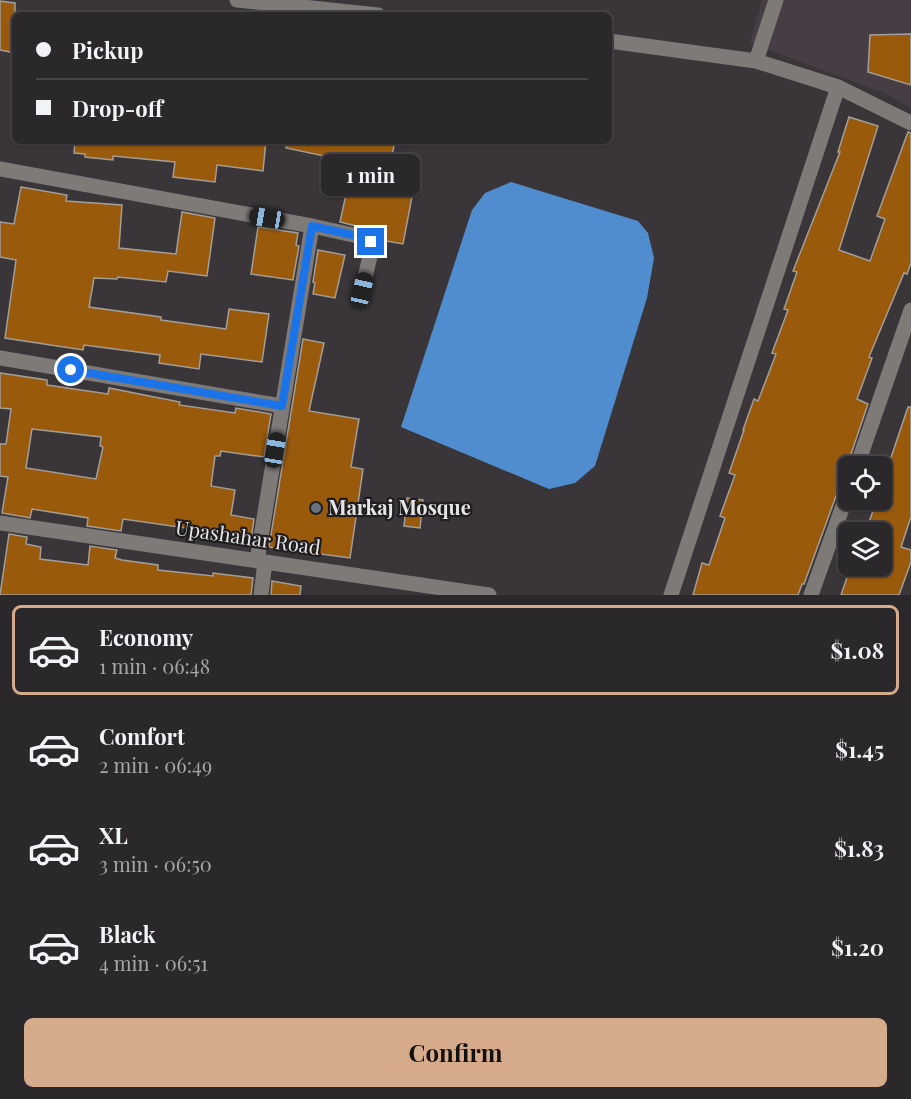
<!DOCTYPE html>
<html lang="en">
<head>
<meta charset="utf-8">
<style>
  :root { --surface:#2b282b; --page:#373437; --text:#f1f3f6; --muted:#a6a6a9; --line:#474447; --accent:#d6ab8b }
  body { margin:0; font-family:"Playfair Display",serif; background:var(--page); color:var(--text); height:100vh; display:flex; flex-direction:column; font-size:22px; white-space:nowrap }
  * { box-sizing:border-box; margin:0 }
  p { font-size:20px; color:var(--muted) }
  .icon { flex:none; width:33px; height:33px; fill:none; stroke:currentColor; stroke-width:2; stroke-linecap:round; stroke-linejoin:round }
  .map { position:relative; height:595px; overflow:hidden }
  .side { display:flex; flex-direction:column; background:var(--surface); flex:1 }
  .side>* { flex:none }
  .banner { position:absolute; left:12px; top:12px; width:600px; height:132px; border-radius:9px; box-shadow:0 2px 4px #0004,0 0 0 2px var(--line); display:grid; align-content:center; height:132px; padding:0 24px; background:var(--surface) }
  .fabs { position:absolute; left:838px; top:456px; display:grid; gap:12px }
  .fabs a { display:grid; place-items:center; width:54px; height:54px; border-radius:9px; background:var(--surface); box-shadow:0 2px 4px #0004,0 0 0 2px var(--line); font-size:30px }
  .end { position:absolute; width:27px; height:27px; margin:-14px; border:8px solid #1a73e8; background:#fff; box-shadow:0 0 0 3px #fff }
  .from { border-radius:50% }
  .bubble { position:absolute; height:42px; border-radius:9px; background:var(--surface); box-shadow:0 2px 4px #0004,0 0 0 2px var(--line); font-size:20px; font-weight:700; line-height:42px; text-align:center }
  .car { position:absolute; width:18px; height:36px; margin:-18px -9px; border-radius:8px; box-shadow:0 0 4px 2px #0007; background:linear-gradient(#222 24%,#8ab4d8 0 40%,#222 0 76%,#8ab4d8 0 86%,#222 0) }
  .banner b { display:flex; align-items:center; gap:21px; height:57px; font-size:22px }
  .banner b+b { border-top:2px solid var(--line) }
  .banner i { width:15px; height:15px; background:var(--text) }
  ul { padding:10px 0 0; list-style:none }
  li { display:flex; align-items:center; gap:18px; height:90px; margin:0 12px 9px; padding:0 12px; border:3px solid transparent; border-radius:9px }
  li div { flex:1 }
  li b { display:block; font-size:22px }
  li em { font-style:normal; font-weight:700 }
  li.selected { border-color:var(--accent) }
  li>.icon { width:54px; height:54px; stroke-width:1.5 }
  .action { display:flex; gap:12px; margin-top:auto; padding:12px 24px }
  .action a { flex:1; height:69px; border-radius:9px; background:var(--accent); color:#111; font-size:24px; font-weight:700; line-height:69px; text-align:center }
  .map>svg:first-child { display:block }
  .built { fill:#463d45 }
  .water { fill:#508dce }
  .building { fill:#9a5a0c; stroke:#a39e99; stroke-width:1.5; fill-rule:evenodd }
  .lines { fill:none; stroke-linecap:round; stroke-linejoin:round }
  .minor { stroke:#7d7a78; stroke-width:15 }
  .route { stroke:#1a73e8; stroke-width:8 }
  .worship-dot { fill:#6b7280; stroke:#1f1d1f; stroke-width:2 }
  .labels { text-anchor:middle; stroke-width:4.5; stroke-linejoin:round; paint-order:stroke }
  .poi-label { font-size:20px; font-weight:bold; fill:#e6e4e6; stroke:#1f1d1f; text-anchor:start }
  .street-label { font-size:20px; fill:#e6e4e6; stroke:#1f1d1f }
</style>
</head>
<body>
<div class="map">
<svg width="911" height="595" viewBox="0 0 911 595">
  <rect width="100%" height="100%" fill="#393539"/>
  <path class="built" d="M762,0H911V108L884,93L750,43Z"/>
  <path class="water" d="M511,182L638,221L648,233L654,258L647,298L595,466L575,483L549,489L401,427L472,210L485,193Z"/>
  <path class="building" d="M0,1L15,3V53L0,50Z
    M911,34V85L868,72L870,35Z
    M849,117L878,126L839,250L870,261L885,219L877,216L908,132L911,133V263L907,274L904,273L869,357L872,358L857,399L868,404L847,466L804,584H802L798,595H693L702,563L709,565L725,518L720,516L735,475L729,473L744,430H743L754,399L758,401L776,354L772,353L788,310L784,309L797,272L793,271L840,152H838Z
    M75,141H266L263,171L217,165L215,182L173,177L175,162L113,156V160L85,157V154L74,153Z
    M287,141H395L387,180L414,186L403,244L380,240L382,234L364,228L340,222L353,162L286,148Z
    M21,187L67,195L66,201L122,205L119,248L176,254L182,212L215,218L207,276L168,271L166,282L118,277L117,279L94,278L89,307L161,317V320L226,329L229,309L269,314L262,362L201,354L199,369L159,363L160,355L84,345L83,350L5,338L16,260L0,257V222L14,224Z
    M258,227L298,233L296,245L299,246L293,280L251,274Z
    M318,250L345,255L335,298L313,294L315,283L313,282Z
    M303,339L324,343L309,411L359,419L351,467L363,469L350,558L269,547Z
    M0,373L47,380V385L108,394L109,388L180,402L179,405L235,413L236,408L271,414L264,457L221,451L220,456H215L211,486L235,490L231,515L254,519L251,540L207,531L123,519L121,531L87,526L88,518L32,509L30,518L2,513L8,477L0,476V444H6L11,409L0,408ZM32,429L101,437L100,446L103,447L96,479L26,468Z
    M908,407H911V517L901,547L911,550V562L899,595H841L851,566H882V526L869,522L877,500H882V484Z
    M407,498L423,500L420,528L404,526Z
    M9,534L27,537L26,544L41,547L40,559L88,565L90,546L117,550L115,558L122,560L158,565V570L213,576V573L253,578L251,595H0Z
    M272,581L301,586L300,595H271Z"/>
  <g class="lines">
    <path class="minor" d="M237,0L378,15
      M609,41L756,61L838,87L911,123
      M756,61L776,0
      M0,169L312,226L257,561
      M312,226L362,237L371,242V252L362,290
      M0,358L282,406
      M857,466L911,310
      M0,523L489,595
      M261,595L265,562
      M671,595L838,87
      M811,595L849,489"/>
  </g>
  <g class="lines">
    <path class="route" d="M71,370L282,406L312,226L362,237L371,242"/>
  </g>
  <circle class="worship-dot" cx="316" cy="508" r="6"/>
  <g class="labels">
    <g class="poi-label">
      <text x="328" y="515">Markaj Mosque</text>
    </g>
    <g class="street-label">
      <text transform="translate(248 538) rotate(8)" y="7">Upashahar Road</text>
    </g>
  </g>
</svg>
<div class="fabs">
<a><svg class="icon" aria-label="locate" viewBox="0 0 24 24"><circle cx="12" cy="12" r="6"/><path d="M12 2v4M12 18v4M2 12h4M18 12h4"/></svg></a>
<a><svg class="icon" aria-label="layers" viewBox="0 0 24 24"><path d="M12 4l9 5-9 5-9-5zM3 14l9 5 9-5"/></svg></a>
</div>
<i class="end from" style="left:71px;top:370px"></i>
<i class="end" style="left:371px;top:242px"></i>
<div class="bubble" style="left:321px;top:154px;width:99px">1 min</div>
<i class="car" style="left:267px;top:218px;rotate:280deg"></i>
<i class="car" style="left:362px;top:290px;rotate:13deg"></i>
<i class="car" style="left:275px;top:450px;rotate:9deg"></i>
<div class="banner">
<b><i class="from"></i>Pickup</b>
<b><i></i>Drop-off</b>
</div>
</div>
<section class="side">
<ul>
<li class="selected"><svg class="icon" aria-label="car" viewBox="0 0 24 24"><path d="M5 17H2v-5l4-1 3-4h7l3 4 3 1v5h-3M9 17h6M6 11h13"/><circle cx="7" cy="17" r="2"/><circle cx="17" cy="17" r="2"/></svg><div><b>Economy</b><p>1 min · 06:48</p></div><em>$1.08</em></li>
<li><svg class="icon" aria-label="car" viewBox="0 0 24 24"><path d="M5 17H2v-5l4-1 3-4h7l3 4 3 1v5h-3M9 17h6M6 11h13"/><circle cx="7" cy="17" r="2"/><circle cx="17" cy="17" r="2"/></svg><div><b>Comfort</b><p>2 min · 06:49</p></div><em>$1.45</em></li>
<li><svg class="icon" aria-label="car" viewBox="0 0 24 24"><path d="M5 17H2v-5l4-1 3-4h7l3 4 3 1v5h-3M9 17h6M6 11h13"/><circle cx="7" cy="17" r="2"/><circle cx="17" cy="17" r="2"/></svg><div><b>XL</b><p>3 min · 06:50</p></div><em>$1.83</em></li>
<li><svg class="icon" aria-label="car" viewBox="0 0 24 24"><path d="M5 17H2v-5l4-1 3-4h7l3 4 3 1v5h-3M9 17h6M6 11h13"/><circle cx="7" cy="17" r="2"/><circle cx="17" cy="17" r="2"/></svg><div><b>Black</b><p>4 min · 06:51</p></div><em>$1.20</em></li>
</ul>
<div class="action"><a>Confirm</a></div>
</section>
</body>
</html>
